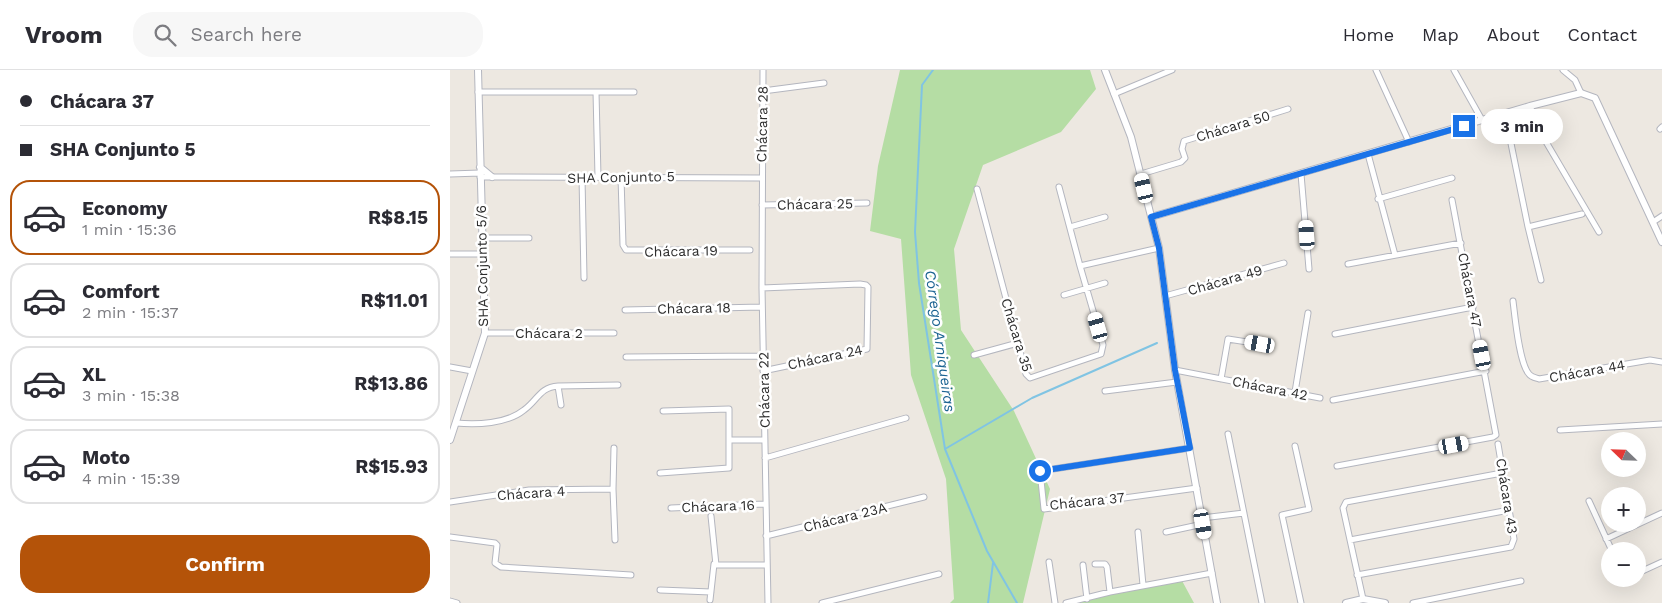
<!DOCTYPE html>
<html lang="en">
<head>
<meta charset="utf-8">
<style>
  :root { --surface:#fff; --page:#f7f7f7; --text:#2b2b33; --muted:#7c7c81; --line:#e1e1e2; --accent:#b45309 }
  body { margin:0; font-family:"Work Sans",sans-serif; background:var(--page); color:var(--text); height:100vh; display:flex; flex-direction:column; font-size:19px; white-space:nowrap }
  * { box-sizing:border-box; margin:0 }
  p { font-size:16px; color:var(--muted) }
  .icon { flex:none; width:28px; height:28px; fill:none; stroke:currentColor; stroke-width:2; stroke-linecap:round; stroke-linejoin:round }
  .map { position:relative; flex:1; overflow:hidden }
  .side { display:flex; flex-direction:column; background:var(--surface); width:450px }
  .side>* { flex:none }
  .top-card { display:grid; align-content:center; height:110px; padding:0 20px; background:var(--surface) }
  .needle { width:32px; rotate:293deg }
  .tools { position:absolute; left:1151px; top:362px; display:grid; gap:10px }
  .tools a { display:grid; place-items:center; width:45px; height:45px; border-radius:50%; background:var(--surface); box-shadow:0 5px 20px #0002; font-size:25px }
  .end { position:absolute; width:22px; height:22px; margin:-11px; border:6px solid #1a73e8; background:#fff; box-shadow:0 0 0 2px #fff }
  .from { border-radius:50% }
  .bubble { position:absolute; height:35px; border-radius:18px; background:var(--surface); box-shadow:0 5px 20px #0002; font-size:16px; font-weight:700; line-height:35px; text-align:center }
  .car { position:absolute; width:15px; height:30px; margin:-15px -8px; border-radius:6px; box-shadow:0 0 4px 1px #0007; background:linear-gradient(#fff 24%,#345 0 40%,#fff 0 76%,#345 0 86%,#fff 0) }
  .top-card b { display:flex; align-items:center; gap:18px; height:48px; font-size:19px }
  .top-card b+b { border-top:1px solid var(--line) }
  .top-card i { width:12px; height:12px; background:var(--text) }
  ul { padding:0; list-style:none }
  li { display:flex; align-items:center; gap:15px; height:75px; margin:0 10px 8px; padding:0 10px; border:2px solid var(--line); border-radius:20px }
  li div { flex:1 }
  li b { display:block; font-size:19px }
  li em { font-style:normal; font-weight:700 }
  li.active { border-color:var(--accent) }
  li>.icon { width:45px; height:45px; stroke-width:1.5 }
  .cta { display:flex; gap:10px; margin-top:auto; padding:10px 20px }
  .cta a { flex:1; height:58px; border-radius:20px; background:var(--accent); color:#fff; font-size:20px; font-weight:700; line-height:58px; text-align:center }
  header { display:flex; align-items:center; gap:30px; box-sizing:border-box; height:70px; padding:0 25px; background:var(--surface); border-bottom:1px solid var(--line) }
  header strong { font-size:24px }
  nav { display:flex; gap:28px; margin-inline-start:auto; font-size:18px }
  .search { width:350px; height:45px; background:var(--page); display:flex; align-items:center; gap:12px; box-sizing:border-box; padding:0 18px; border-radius:20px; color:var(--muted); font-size:19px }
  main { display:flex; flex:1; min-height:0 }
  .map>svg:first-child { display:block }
  .green { fill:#b5dda4 }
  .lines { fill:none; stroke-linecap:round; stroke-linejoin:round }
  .stream { stroke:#80c4e3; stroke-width:2 }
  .minor-casing { stroke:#b4b6bf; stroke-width:7 }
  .tertiary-casing { stroke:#b4b6bf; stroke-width:8 }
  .minor { stroke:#fff; stroke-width:5 }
  .tertiary { stroke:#fff; stroke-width:6 }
  .route { stroke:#1a73e8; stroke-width:6 }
  .labels { text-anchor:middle; stroke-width:5; stroke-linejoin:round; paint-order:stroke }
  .street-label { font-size:14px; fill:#2d2d2d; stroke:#fff }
  .water-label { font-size:15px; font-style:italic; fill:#1c6492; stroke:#fff }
</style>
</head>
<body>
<header>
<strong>Vroom</strong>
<div class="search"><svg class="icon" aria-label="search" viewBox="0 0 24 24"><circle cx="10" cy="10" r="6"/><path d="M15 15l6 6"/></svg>Search here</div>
<nav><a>Home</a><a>Map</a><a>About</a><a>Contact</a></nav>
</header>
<main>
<section class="side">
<div class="top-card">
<b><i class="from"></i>Chácara 37</b>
<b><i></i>SHA Conjunto 5</b>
</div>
<ul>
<li class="active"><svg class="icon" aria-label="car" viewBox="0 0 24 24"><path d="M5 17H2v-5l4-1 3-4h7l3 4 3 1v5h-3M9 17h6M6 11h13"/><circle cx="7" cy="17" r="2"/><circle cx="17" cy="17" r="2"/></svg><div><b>Economy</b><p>1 min · 15:36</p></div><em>R$8.15</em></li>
<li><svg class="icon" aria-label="car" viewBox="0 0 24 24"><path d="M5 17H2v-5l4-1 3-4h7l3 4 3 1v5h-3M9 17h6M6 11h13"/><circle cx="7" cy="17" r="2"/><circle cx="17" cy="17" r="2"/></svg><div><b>Comfort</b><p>2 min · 15:37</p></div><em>R$11.01</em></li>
<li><svg class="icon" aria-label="car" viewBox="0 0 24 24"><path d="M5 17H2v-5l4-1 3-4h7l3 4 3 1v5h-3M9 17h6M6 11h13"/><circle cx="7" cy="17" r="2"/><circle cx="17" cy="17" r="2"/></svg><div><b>XL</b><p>3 min · 15:38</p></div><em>R$13.86</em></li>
<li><svg class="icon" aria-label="car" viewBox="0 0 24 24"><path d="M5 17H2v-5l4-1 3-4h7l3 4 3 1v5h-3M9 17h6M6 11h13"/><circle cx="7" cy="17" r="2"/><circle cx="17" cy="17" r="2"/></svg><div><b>Moto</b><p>4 min · 15:39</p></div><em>R$15.93</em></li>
</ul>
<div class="cta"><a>Confirm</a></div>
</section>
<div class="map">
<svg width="1212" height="533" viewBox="0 0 1212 533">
  <rect width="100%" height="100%" fill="#ede8e1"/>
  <path class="green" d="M450,0H640L646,19L611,62L533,95L504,179L511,260L564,341L600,419L573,533H500L504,529L496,409L461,305L451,169L420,161L428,96Z
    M730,507L744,533H619Z"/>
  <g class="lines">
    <path class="stream" d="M483,0L472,15L465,162L469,213L495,379L537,481L567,533
      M495,379L582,328L707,273
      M538,533L543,493"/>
    <g class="minor-casing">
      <path id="minor" d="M313,0L312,218L318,533
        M926,0L959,72
        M1004,0L1032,50
        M1113,0L1125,10L1131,23
        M313,21L374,13
        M28,22H184
        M146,22L148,107
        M664,24L722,0
        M1080,36L1092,65L1149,162
        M1055,44L1078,157L1091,210
        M1210,59L1212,57
        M918,84L945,185
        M0,104L30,103
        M691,104L731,92L735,88L732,79L734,71L838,39
        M851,104L859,199
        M30,107L311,108
        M132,107L134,208
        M171,107L173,175L176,180H300
        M609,117L630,196
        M527,119L576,304L580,308L651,284L653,275L630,196L709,178
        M928,129L1002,108
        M312,135L417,133
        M1203,152L1212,146
        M620,157L655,147
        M1078,157L1132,144
        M32,168H79
        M0,184H32
        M898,194L1011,173
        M312,218L410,214L416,215L418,217L417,279L313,301
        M614,225L655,213
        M715,226L834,193
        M1063,231C1065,246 1069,293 1079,304C1081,307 1086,308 1089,309L1200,290L1212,292
        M175,240L312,237
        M35,263H164
        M885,264L1023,237
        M524,285L568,273
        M176,287L313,286
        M0,297L22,301
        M725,300L870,328
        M771,309L778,269L810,274
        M108,316L168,315
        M655,321L727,312
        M845,322L858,243
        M883,330L1036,301
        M6,353C26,355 57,354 74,340C87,331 90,317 108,316L111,335
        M1110,360L1212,354
        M778,364L812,533
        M279,370H315
        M845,376L859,439L832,445L851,533
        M740,378L590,401L594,439L747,418
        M315,388L456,348
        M887,396L1043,367L1046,365L1002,130
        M210,403L279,398V339L213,341
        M163,419L165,470
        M1139,431L1162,481
        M0,432L79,420L163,419L164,378
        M221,438L316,434
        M261,446L266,495H317
        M752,448L794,443
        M688,462L693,515
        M716,462L753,454
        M316,466L474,427
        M0,467L45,473L47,475L45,493L51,497L181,505
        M1156,469L1212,443
        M900,470L1059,440
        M599,492L605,533
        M645,494H655L657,497L660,522
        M633,495L637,529
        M1188,503L1212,492
        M907,505L1061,477L1064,469L1048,374
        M210,520L261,522
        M913,529L893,438L896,432L1052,403
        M260,530L264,494
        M0,531L7,533
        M372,533L489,504
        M616,533L660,522L762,503
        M963,533L1071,511"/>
    </g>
    <g class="tertiary-casing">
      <path id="tertiary" d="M655,0L681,67L709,178L725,300L767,533
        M30,97L42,107
        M701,147L1080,36L1131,23L1145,28L1212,172
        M0,370L35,263L28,0
        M896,533L913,529L935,533"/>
    </g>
    <use href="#minor" class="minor"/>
    <use href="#tertiary" class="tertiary"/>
  </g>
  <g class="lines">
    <path class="route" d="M590,401L740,378L725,300L709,178L701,147L1014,56"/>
  </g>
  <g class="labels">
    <g class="street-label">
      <text transform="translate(312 54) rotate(-89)" y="5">Chácara 28</text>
      <text transform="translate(783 56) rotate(-17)" y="5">Chácara 50</text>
      <text transform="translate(171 107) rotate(-1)" y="5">SHA Conjunto 5</text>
      <text transform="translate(365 134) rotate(-1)" y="5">Chácara 25</text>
      <text transform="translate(231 181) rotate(-1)" y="5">Chácara 19</text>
      <text transform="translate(32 196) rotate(-91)" y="5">SHA Conjunto 5/6</text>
      <text transform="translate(775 210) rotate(-16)" y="5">Chácara 49</text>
      <text transform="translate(1020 220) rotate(79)" y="5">Chácara 47</text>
      <text transform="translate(244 238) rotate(-1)" y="5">Chácara 18</text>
      <text x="99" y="268">Chácara 2</text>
      <text transform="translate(567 265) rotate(73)" y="5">Chácara 35</text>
      <text transform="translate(375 287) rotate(-12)" y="5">Chácara 24</text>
      <text transform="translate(1137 301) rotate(-10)" y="5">Chácara 44</text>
      <text transform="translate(820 318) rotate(11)" y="5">Chácara 42</text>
      <text transform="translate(314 320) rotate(-91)" y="5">Chácara 22</text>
      <text transform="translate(81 423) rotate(-4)" y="5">Chácara 4</text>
      <text transform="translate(1057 426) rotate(81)" y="5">Chácara 43</text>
      <text transform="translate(637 431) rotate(-6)" y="5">Chácara 37</text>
      <text transform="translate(268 436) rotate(-2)" y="5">Chácara 16</text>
      <text transform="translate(395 447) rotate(-14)" y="5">Chácara 23A</text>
    </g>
    <g class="water-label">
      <text transform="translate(490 271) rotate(82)" y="5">Córrego Arniqueiras</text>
    </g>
  </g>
</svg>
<div class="tools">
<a><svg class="needle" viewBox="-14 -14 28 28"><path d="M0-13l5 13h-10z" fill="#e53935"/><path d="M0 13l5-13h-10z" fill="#7c7c81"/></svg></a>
<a>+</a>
<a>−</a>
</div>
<i class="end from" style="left:590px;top:401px"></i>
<i class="end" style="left:1014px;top:56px"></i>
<div class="bubble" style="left:1031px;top:39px;width:82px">3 min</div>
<i class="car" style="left:694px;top:118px;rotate:347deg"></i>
<i class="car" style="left:857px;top:165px;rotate:356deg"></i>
<i class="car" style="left:648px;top:257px;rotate:344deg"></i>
<i class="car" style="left:810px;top:274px;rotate:280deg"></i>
<i class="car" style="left:1032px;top:285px;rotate:349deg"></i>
<i class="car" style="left:1004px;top:375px;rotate:80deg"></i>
<i class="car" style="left:753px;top:454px;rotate:170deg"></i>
</div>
</main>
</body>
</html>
